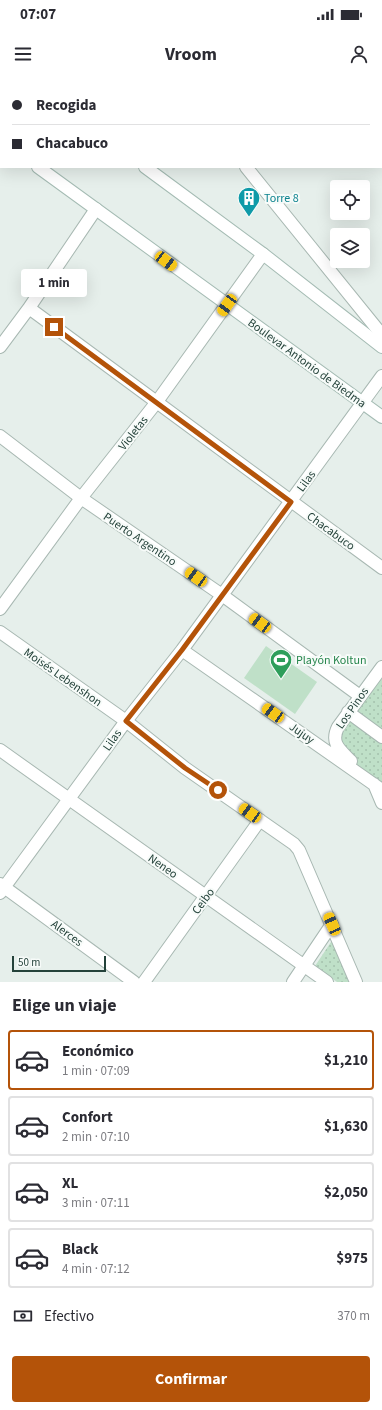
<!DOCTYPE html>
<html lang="es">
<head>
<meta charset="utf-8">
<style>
  :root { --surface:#fff; --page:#f7f7f7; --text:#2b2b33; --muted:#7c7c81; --line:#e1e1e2; --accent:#b45309 }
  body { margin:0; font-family:"Source Sans 3",sans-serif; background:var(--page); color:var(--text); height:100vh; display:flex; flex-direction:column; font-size:15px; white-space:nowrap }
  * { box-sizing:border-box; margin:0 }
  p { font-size:13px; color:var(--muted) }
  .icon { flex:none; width:22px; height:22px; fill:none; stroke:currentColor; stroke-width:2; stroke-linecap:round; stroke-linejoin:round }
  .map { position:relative; height:902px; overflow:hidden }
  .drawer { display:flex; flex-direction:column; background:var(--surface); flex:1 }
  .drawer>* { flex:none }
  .banner { position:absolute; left:0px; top:0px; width:382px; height:88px; box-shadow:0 4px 16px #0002; display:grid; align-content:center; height:88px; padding:0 12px; background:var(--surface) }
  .buttons { position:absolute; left:330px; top:100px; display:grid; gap:8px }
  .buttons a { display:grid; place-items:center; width:40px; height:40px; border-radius:4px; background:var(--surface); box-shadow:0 4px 16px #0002; font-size:20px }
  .scale { position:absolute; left:12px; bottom:10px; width:94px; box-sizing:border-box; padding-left:4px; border:2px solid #24423a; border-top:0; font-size:11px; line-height:14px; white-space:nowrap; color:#24423a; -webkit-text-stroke:3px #f7fbf9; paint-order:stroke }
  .end { position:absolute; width:18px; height:18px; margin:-9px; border:5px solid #b45309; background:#fff; box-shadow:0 0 0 2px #fff }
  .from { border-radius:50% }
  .bubble { position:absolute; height:28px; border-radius:4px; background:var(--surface); box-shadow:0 4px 16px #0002; font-size:13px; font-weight:700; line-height:28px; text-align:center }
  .car { position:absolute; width:12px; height:24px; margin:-12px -6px; border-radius:5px; box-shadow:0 0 3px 1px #0007; background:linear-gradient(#f5c518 24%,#345 0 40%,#f5c518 0 76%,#345 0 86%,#f5c518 0) }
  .banner b { display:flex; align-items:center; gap:14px; height:38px; font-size:15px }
  .banner b+b { border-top:1px solid var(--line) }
  .banner i { width:10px; height:10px; background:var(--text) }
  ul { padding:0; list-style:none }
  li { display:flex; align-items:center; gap:12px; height:60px; margin:0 8px 6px; padding:0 4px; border:2px solid var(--line); border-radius:4px }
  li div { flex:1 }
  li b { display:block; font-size:15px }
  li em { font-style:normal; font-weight:700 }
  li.on { border-color:var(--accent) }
  li>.icon { width:36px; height:36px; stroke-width:1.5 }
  h2 { padding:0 12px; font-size:18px; line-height:48px }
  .pay { display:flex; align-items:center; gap:10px; height:44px; padding:0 12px; font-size:15px }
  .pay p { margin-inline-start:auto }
  .action { display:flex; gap:8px; margin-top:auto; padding:8px 12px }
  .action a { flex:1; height:46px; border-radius:4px; background:var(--accent); color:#fff; font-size:16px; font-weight:700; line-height:46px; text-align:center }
  .status { display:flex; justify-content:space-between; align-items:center; height:28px; padding:0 20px; background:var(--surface); direction:ltr }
  .status svg { height:11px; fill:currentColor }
  header { display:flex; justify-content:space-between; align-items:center; height:52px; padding:0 12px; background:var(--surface); font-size:18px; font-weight:700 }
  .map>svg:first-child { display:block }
  .grass { fill:#bfe0c8 }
  .park { fill:url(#park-dots) }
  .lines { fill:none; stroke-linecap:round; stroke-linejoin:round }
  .street-casing { stroke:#a8b8b2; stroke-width:14 }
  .secondary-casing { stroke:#a4bbb3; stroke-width:14 }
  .street { stroke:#fff; stroke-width:12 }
  .secondary { stroke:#fff; stroke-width:12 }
  .route { stroke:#b45309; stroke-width:5 }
  .labels { text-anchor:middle; stroke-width:4; stroke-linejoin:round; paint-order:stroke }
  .culture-label { font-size:12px; fill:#0d838f; stroke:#f7fbf9; text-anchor:start }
  .street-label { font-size:12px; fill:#24423a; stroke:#f7fbf9 }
  .leisure-label { font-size:12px; fill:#27864d; stroke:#f7fbf9; text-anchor:start }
</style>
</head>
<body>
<div class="status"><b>07:07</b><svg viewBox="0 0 49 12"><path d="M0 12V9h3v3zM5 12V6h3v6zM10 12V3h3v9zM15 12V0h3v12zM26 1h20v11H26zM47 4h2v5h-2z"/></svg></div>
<header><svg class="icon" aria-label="menu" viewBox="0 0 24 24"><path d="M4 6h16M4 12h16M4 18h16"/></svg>Vroom<svg class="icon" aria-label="person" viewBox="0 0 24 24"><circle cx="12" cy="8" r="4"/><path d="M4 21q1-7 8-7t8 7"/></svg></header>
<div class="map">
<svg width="382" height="902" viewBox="0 0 382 902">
  <defs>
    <pattern id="park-dots" width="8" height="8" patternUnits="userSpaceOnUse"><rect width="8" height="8" fill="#bfe0c8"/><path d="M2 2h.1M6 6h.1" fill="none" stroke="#a4c1ad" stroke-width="1.8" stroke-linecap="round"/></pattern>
  </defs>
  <rect width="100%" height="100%" fill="#e6efeb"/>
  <path class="grass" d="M266,566L317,602L295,634L244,598Z"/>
  <path class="park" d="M320,0H382V75L381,1Z
    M382,587V710L340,670L338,647Z
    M333,859L351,902H337L315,886Z"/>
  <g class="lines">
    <g class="street-casing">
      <path id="street" d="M175,0L176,1
        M320,0L321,1
        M381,74L382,75
        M246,87L382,255
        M29,228L382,488
        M0,267L29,228L96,129
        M0,356L81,418L222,515L360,616
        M0,529L81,418L156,323L263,174
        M0,552L126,641L185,688L294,764L299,770L356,902
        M182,570L382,710
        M348,632L382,657
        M0,670L327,902
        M351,681C340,670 330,663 338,647L382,587
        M374,704L382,723
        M0,804L134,902
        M0,813L126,641L182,570L382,296
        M144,902L260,740
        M293,902L332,844"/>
    </g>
    <g class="secondary-casing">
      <path id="secondary" d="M29,0L31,1
        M55,1V0
        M0,59L1,60
        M0,80L1,79
        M38,87L382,337
        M145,87L263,174L382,267"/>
    </g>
    <use href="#street" class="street"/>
    <use href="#secondary" class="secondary"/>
  </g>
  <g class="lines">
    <path class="route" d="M54,247L291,422L182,570L126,641L185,688L218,710"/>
  </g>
  <defs>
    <g id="building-pin" transform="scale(1.15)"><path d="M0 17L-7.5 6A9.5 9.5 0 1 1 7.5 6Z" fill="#0f9aa8" stroke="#f7fbf9"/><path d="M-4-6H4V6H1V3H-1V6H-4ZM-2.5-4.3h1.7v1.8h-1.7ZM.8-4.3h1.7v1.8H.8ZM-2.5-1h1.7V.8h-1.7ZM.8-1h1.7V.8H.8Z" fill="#fff"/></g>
    <g id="stadium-pin" transform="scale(1.15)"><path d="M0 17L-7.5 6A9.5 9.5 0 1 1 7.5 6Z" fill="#2e9e5b" stroke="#f7fbf9"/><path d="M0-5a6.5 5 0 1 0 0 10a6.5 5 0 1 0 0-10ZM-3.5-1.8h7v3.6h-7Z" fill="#fff"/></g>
  </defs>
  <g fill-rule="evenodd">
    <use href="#building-pin" x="249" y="118"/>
    <use href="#stadium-pin" x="281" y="580"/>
  </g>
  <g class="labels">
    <g class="culture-label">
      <text x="264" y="122">Torre 8</text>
    </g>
    <g class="street-label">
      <text transform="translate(307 283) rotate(36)" y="4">Boulevar Antonio de Biedma</text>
      <text transform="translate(133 353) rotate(-52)" y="4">Violetas</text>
      <text transform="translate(306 401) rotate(-54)" y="4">Lilas</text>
      <text transform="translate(331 451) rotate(36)" y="4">Chacabuco</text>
      <text transform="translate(140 459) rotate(34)" y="4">Puerto Argentino</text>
      <text transform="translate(63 597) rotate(35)" y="4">Moisés Lebenshon</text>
      <text transform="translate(352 628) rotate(-55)" y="4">Los Pinos</text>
      <text transform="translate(302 653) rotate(35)" y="4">Jujuy</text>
      <text transform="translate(112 660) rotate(-55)" y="4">Lilas</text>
      <text transform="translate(163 786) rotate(35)" y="4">Neneo</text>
      <text transform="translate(203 821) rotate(-54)" y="4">Ceibo</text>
      <text transform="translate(67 853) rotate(36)" y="4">Alerces</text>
    </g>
    <g class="leisure-label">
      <text x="296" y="584">Playón Koltun</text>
    </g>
  </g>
</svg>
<div class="buttons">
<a><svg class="icon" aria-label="locate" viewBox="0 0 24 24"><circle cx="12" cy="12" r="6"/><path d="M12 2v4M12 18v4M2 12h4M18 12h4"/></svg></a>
<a><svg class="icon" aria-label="layers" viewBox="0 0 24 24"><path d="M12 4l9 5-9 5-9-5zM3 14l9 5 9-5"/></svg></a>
</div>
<div class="scale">50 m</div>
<i class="end from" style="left:218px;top:710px"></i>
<i class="end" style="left:54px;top:247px"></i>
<div class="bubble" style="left:21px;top:189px;width:66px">1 min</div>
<i class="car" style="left:166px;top:181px;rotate:127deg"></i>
<i class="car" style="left:227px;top:225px;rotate:216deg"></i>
<i class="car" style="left:196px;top:497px;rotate:305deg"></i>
<i class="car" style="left:260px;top:543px;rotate:306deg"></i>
<i class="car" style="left:273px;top:633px;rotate:305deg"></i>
<i class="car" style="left:250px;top:733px;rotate:305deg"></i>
<i class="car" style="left:332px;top:844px;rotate:336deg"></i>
<div class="banner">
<b><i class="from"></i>Recogida</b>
<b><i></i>Chacabuco</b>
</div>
</div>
<section class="drawer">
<h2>Elige un viaje</h2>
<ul>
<li class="on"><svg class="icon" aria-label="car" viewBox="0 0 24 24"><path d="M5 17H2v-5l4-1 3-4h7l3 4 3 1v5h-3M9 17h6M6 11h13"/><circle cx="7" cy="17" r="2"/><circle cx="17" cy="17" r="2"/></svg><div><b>Económico</b><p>1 min · 07:09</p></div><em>$1,210</em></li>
<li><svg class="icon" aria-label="car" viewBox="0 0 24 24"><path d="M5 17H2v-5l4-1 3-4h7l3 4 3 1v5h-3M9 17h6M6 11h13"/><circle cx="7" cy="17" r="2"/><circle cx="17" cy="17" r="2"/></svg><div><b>Confort</b><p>2 min · 07:10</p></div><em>$1,630</em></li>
<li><svg class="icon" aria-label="car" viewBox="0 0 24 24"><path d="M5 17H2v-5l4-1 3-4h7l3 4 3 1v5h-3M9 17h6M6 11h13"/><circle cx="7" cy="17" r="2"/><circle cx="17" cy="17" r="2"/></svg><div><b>XL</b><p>3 min · 07:11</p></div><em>$2,050</em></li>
<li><svg class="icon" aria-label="car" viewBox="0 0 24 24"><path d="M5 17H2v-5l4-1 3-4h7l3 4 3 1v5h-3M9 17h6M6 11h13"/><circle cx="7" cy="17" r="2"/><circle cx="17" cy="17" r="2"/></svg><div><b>Black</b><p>4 min · 07:12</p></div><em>$975</em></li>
</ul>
<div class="pay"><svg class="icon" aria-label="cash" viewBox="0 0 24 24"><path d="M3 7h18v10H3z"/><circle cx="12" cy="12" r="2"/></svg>Efectivo<p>370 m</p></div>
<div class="action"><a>Confirmar</a></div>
</section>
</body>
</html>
